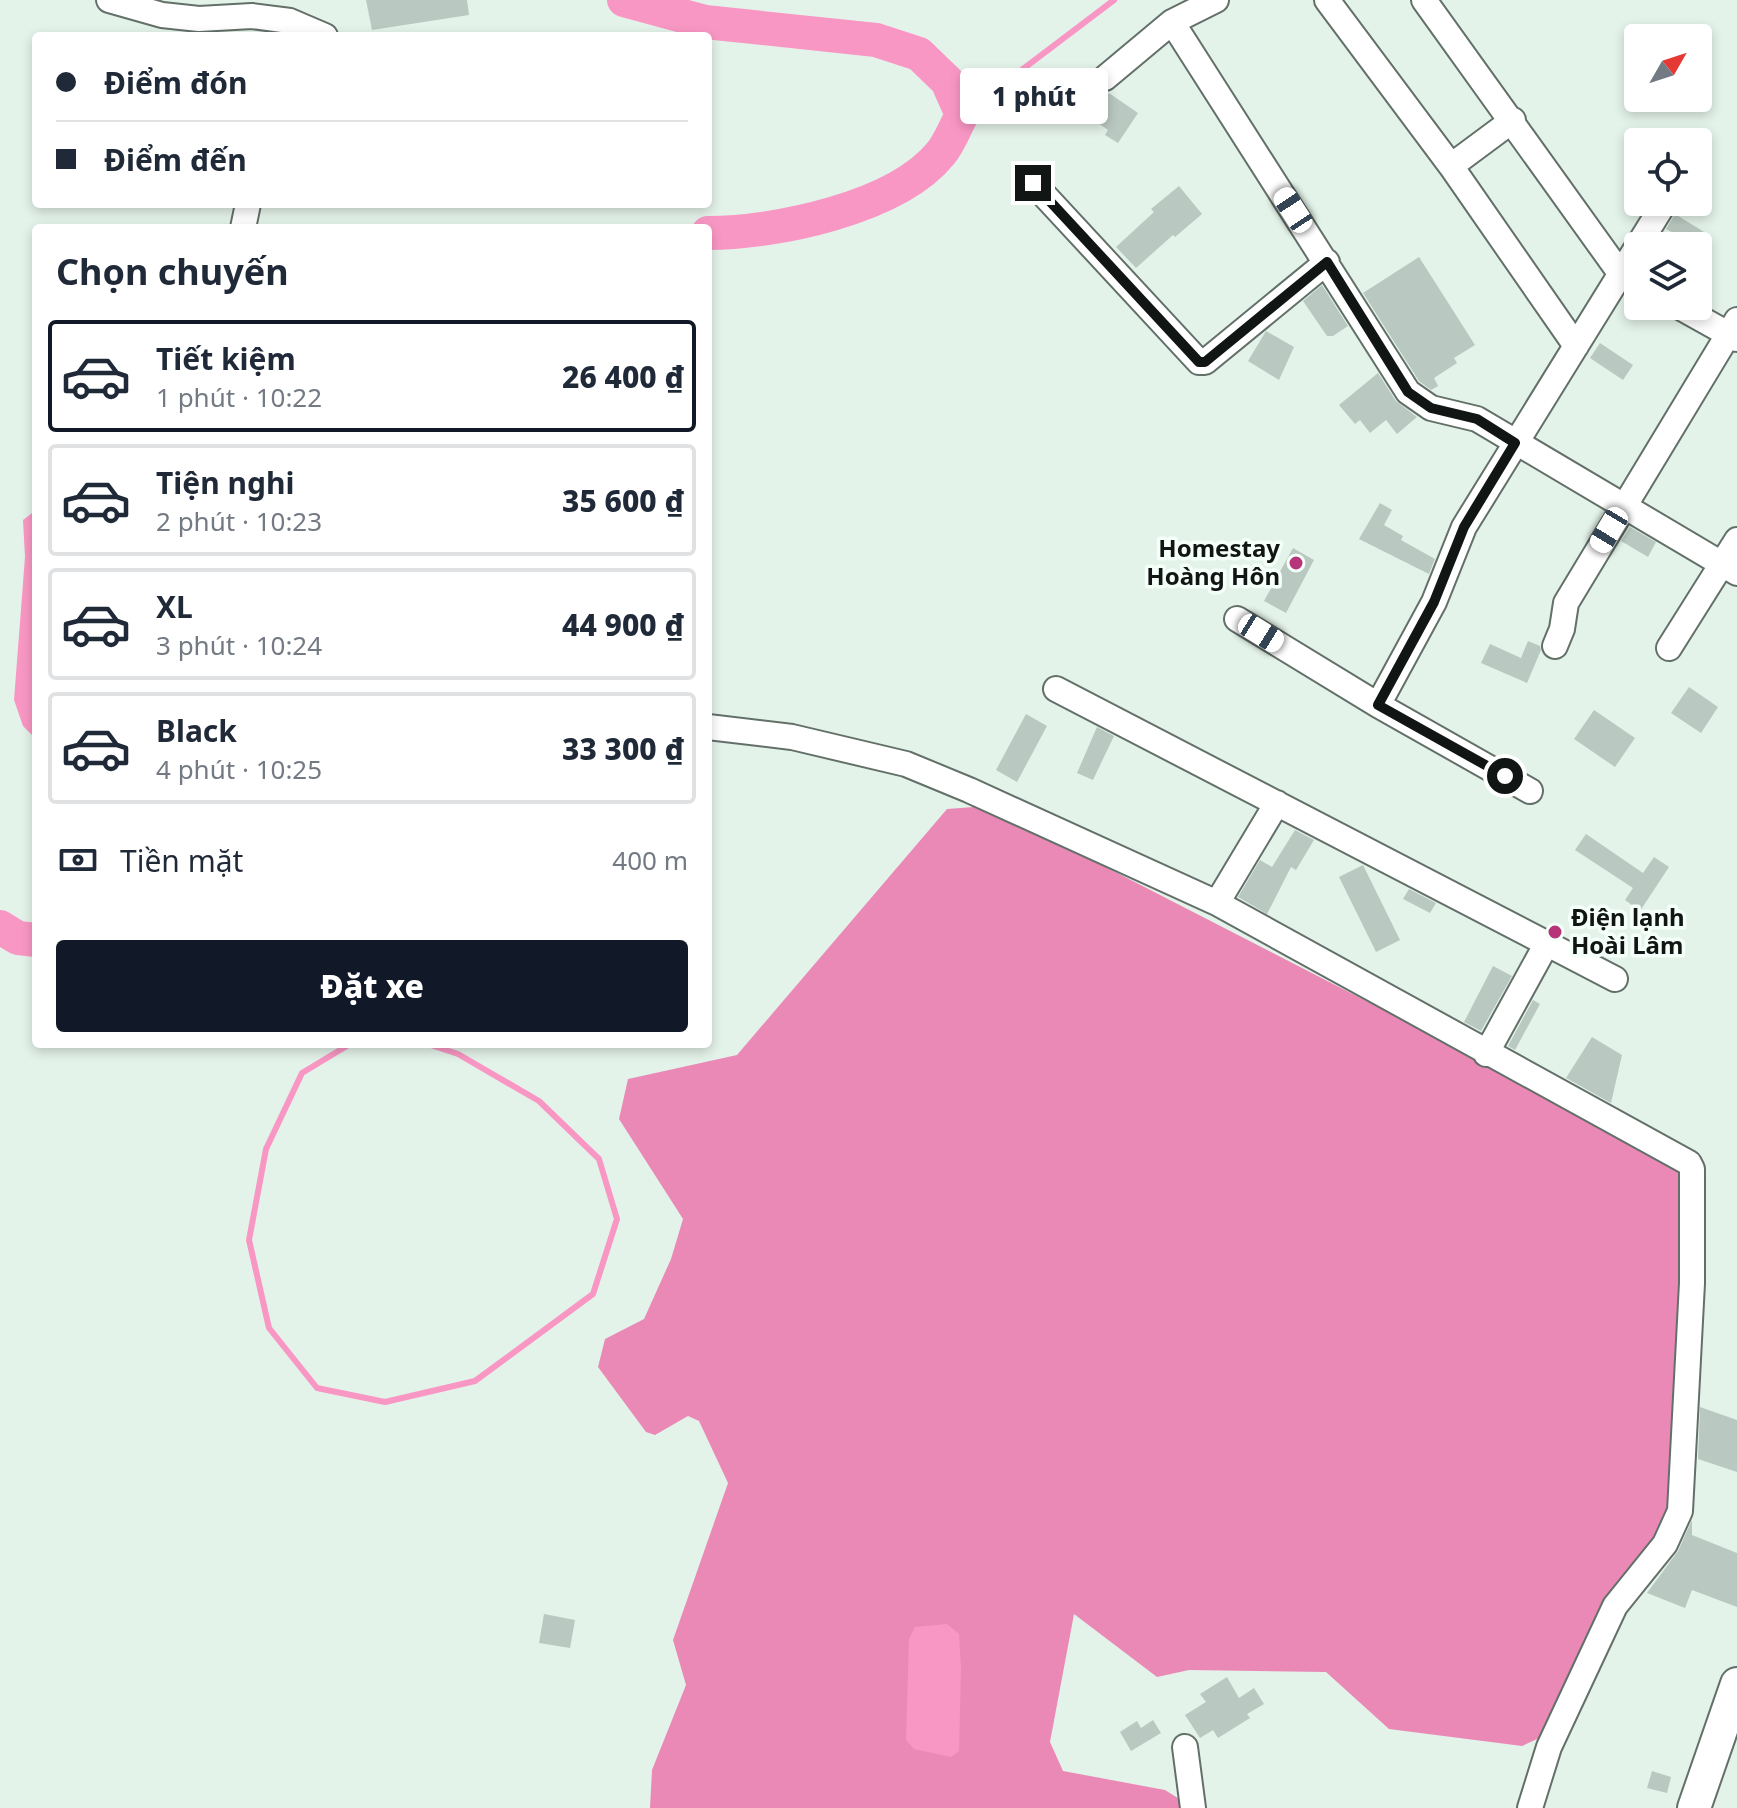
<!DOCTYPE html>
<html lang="vi">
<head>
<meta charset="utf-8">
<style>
  :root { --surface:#fff; --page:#f2f2f3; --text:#1f2937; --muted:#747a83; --line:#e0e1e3; --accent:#111827 }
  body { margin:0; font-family:"Noto Sans",sans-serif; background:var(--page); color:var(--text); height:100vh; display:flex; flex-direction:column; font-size:30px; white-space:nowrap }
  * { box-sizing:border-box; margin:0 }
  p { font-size:26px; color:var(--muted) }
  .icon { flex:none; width:44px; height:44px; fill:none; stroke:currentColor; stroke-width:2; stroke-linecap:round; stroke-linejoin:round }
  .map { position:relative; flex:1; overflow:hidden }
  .drawer { position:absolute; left:32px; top:224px; width:680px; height:824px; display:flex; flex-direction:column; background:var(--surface); border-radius:8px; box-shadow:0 4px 12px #0003 }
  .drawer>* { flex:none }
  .top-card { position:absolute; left:32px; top:32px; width:680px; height:176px; border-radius:8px; box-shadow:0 4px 12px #0003; display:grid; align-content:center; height:176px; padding:0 24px; background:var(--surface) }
  .needle { width:52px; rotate:51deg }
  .tools { position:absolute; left:1624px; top:24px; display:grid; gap:16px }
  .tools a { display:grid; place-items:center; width:88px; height:88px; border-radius:8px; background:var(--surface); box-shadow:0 4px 12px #0003; font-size:40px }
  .end { position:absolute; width:36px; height:36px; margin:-18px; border:10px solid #111614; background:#fff; box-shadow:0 0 0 4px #fff }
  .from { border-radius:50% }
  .bubble { position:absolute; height:56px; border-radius:8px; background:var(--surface); box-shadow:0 4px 12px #0003; font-size:26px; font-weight:800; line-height:56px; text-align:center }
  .car { position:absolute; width:24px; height:48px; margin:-24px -12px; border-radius:10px; box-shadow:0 0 6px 2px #0007; background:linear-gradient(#fff 24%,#345 0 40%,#fff 0 76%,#345 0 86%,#fff 0) }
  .top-card b { display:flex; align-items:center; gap:28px; height:76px; font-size:30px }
  .top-card b+b { border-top:2px solid var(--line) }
  .top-card i { width:20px; height:20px; background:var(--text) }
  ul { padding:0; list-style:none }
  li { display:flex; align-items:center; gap:24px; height:112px; margin:0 16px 12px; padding:0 8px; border:4px solid var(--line); border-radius:8px }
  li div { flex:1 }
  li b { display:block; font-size:30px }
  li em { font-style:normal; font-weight:800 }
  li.active { border-color:var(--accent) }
  li>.icon { width:72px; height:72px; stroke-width:1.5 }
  h2 { padding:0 24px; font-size:36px; line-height:96px }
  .pay { display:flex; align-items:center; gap:20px; height:88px; padding:0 24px; font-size:30px }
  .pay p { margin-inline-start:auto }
  .primary-button { display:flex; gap:16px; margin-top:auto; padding:16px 24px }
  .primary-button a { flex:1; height:92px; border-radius:8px; background:var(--accent); color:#fff; font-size:32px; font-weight:800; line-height:92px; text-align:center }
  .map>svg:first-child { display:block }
  .forest { fill:#ea89b6 }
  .water { fill:#f997c4 }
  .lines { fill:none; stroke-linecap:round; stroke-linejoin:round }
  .stream { stroke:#f997c4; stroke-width:6 }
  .river { stroke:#f997c4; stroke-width:34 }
  .building { fill:#b9c8c0 }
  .minor-casing { stroke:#637069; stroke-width:28 }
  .major-casing { stroke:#637069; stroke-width:36 }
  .minor { stroke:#fff; stroke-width:24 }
  .major { stroke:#fff; stroke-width:32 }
  .route { stroke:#111614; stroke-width:10 }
  .poi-dot { fill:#b7347b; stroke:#f5fff9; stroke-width:3 }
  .labels { text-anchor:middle; stroke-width:7; stroke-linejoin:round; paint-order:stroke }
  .poi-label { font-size:24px; font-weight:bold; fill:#111614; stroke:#f5fff9; text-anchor:end }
</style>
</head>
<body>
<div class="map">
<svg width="1737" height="1808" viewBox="0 0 1737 1808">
  <rect width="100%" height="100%" fill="#e4f3ea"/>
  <path class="forest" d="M987,806L1660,1152L1677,1167L1684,1181L1674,1487L1664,1526L1609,1599L1585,1641L1546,1735L1522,1746L1389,1729L1326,1672L1189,1670L1157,1677L1074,1614L1050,1742L1063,1771L1165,1790L1181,1800L1182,1808H650L652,1770L686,1685L673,1640L728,1483L699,1421L688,1416L655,1435L646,1432L598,1367L605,1339L644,1319L671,1259L683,1219L619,1119L628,1079L737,1055L947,809Z"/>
  <path class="water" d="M36,510V739L23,726L14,700L25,557L23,520Z
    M947,1624L959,1634L961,1668L959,1751L951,1757L914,1749L906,1740L909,1639L915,1627Z"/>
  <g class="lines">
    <path class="stream" d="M962,115L1114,0
      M350,1044L302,1073L266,1149L249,1240L269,1328L317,1388L385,1402L475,1381L593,1294L617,1219L599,1159L539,1101L458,1054L428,1044"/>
    <path class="river" d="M624,0L705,22L876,40L919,54L947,81L962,115C955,127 950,142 941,153C897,208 775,233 708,233
      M0,927L18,938L36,940"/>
  </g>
  <path class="building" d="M366,0H467L469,15L372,30Z
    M1109,93L1138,113L1118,143L1105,135L1108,130L1091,118Z
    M1179,186L1202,214L1175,237L1173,235L1136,268L1116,247L1154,212L1151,209Z
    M1675,214L1709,235L1699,251L1698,246L1666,229Z
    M1419,257L1475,345L1454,358L1457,363L1434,378L1438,386L1431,390L1419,381L1363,293Z
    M1322,285L1348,326L1333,336H1327L1303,301Z
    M1266,331L1294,347L1279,380L1248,361Z
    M1600,343L1633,365L1623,380L1590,358Z
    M1378,373L1396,401L1417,417L1397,434L1386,420L1370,433L1360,420L1355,424L1339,405Z
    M1380,503L1392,510L1384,525L1403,536L1401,540L1435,559L1429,574L1359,539Z
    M1630,527L1656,542L1648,557L1621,541Z
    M1293,548L1314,560L1286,613L1264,601Z
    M1528,641L1540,646L1541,650L1527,683L1481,663L1490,644L1521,658Z
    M1689,687L1718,707L1701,733L1671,713Z
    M1594,710L1635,738L1615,767L1574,739Z
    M1026,714L1047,726L1017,782L996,770Z
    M1097,727L1114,736L1093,780L1077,773Z
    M1295,830L1314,840L1296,870L1291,867L1267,914L1238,897L1260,860L1272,867Z
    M1586,834L1643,873L1654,857L1669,867L1640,911L1625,900L1633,888L1575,850Z
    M1363,865L1400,940L1376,952L1339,877Z
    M1409,889L1436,903L1430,913L1403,899Z
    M1493,966L1512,976L1481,1031L1464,1022Z
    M1533,1000L1540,1004L1515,1050L1508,1046Z
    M1592,1037L1622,1055L1611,1103L1566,1078Z
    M1700,1407L1737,1420V1472L1698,1459Z
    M1692,1520V1535L1737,1553V1607L1692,1590L1685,1608L1647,1593L1678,1551Z
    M544,1614L575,1620L570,1648L539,1643Z
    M1227,1677L1239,1698L1254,1688L1264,1704L1247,1714L1250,1718L1218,1738L1213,1730L1200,1738L1185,1715L1206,1702L1200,1694Z
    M1153,1720L1161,1733L1131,1751L1120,1732L1137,1721L1141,1728Z
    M1652,1771L1671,1777L1667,1793L1647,1788Z"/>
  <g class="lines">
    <g class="minor-casing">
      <path id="minor" d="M109,0L162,15L199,19L252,16L290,21L325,36
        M1216,0L1172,22L1408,392L1431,408L1477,419L1737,573
        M1327,0L1451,166L1576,346
        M1424,0L1620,273L1638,283
        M1105,78L1172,22
        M1451,166L1513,120
        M1033,183L1199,362H1205L1327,262
        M243,228L248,204
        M1678,306L1737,339
        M1237,619L1378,705
        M1555,646L1562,629L1566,603L1737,320
        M1669,648L1737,540
        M1056,689L1615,979
        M708,727L792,737L906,764L969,790L1217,903L1689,1163L1692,1169V1283L1680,1511L1665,1544L1615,1606L1549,1747L1530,1808
        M1530,791L1378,705L1434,602L1464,527L1665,202
        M1217,903L1277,803
        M1486,1054L1547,943
        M1185,1747L1193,1808"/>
    </g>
    <g class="major-casing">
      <path id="major" d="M1694,1808L1737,1684"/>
    </g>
    <use href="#minor" class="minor"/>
    <use href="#major" class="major"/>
  </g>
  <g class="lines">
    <path class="route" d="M1033,183L1199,362H1205L1327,262L1408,392L1431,408L1477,419L1515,443L1464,527L1434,602L1378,705L1505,776"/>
  </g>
  <g class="poi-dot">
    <circle cx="1296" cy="563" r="8"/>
    <circle cx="1555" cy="932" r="8"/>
  </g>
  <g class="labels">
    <g class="poi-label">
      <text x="1280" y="557">Homestay<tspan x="1280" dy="28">Hoàng Hôn</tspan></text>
      <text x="1571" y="926" text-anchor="start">Điện lạnh<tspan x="1571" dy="28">Hoài Lâm</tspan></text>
    </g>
  </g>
</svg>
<div class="tools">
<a><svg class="needle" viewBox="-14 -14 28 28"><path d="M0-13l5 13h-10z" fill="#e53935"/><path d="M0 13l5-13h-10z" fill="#747a83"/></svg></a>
<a><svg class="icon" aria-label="locate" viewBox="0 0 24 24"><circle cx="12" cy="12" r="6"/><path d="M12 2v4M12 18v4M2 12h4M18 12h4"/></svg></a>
<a><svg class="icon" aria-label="layers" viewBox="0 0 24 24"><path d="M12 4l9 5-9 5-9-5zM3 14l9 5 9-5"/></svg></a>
</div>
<i class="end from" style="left:1505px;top:776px"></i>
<i class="end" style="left:1033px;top:183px"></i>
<div class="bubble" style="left:960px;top:68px;width:148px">1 phút</div>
<i class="car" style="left:1293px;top:210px;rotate:327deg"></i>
<i class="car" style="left:1609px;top:530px;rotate:211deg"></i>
<i class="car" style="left:1261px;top:633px;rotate:122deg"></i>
<div class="top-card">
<b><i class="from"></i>Điểm đón</b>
<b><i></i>Điểm đến</b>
</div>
<section class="drawer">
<h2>Chọn chuyến</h2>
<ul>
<li class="active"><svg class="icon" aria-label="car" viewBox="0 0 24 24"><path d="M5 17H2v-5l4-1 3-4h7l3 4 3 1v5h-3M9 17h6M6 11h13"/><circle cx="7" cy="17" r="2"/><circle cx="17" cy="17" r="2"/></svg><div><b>Tiết kiệm</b><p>1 phút · 10:22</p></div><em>26 400 ₫</em></li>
<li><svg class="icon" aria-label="car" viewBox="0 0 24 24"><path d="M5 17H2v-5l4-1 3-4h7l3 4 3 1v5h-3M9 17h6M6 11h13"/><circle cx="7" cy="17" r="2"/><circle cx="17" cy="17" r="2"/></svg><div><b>Tiện nghi</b><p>2 phút · 10:23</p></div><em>35 600 ₫</em></li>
<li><svg class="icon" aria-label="car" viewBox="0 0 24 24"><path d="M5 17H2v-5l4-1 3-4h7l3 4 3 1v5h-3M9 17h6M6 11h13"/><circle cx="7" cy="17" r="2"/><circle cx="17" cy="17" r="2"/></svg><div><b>XL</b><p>3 phút · 10:24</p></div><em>44 900 ₫</em></li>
<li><svg class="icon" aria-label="car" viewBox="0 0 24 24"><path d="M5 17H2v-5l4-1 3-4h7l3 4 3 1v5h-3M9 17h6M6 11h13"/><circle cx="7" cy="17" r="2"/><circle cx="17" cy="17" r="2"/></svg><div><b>Black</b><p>4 phút · 10:25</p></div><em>33 300 ₫</em></li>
</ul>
<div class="pay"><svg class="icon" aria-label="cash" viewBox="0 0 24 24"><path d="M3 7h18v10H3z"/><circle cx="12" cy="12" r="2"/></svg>Tiền mặt<p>400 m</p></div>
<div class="primary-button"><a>Đặt xe</a></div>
</section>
</div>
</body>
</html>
